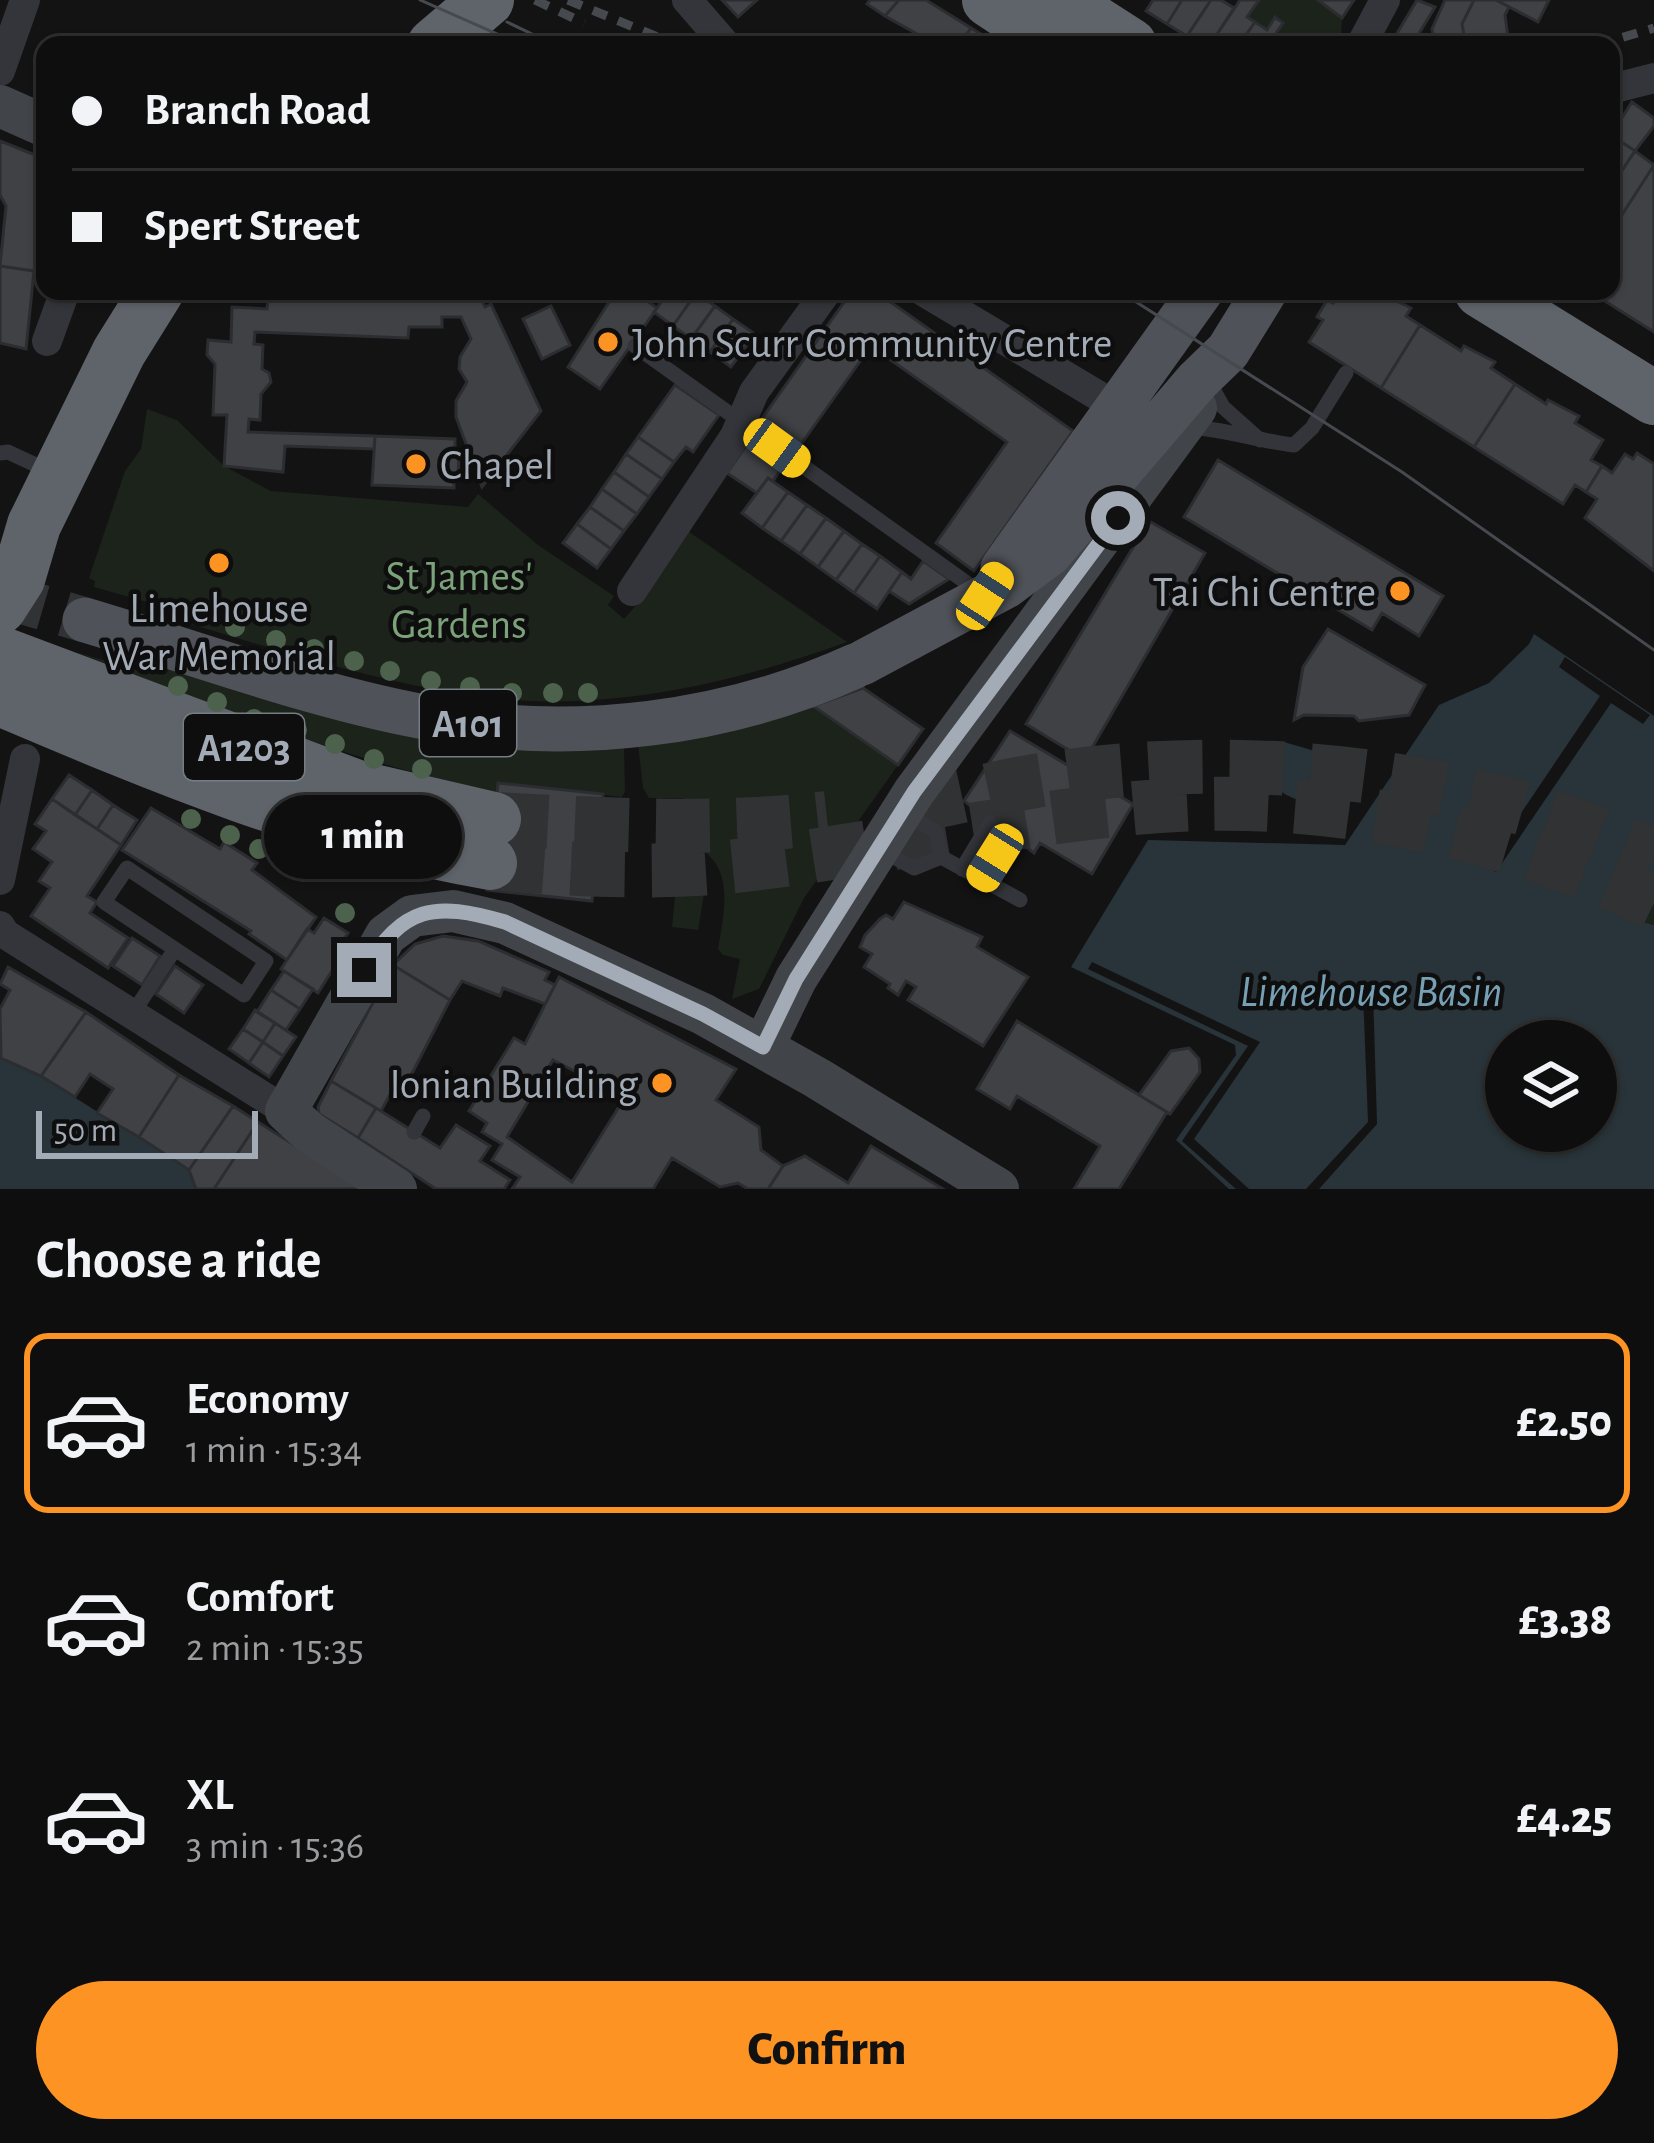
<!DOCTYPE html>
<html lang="en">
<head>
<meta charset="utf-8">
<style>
  :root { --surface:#0e0e0f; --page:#1c1c1d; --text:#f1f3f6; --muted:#9b9c9e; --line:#2e2e2f; --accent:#fd9322 }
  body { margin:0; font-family:"Alegreya Sans",sans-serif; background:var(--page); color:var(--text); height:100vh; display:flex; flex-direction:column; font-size:45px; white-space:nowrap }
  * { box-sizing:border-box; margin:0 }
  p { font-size:39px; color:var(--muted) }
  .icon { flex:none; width:66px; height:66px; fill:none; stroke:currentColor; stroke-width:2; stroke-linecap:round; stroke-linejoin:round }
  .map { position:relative; height:1189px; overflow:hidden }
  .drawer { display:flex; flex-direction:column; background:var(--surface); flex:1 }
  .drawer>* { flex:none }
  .banner { position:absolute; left:36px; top:36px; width:1584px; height:264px; border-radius:24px; box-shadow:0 3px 9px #0004,0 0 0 3px var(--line); display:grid; align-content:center; height:264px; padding:0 36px; background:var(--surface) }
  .fabs { position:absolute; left:1485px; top:1020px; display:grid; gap:24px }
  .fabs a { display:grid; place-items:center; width:132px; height:132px; border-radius:50%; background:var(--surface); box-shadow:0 3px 9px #0004,0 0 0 3px var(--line); font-size:60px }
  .scale { position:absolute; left:36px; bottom:30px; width:222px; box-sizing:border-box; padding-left:12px; border:6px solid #a3acb6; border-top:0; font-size:33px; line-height:42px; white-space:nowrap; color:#a3acb6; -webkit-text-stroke:9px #0e0e0f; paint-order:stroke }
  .end { position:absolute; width:54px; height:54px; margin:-27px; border:15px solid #a3acb6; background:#111; box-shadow:0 0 0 6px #111 }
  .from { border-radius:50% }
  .bubble { position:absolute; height:84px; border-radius:42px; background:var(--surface); box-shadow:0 3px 9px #0004,0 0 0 3px var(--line); font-size:39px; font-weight:800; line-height:84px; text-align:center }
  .car { position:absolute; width:36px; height:72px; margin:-36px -18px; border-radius:15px; box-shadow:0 0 9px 3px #0007; background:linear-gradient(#f5c518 24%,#345 0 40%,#f5c518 0 76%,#345 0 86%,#f5c518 0) }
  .banner b { display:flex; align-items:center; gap:42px; height:114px; font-size:45px }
  .banner b+b { border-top:3px solid var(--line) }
  .banner i { width:30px; height:30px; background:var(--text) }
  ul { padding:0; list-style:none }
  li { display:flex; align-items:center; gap:36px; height:180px; margin:0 24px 18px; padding:0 12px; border:6px solid transparent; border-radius:24px }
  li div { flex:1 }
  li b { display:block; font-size:45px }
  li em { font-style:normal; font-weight:800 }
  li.active { border-color:var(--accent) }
  li>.icon { width:108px; height:108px; stroke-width:1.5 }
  h2 { padding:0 36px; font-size:54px; line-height:144px }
  .cta { display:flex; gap:24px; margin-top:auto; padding:24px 36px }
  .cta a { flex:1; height:138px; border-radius:72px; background:var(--accent); color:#111; font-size:48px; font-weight:800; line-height:138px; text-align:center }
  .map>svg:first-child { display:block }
  .green { fill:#1b231b }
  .water { fill:#283439; fill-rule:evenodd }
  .pier { fill:#131314 }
  .building { fill:#3f4145; stroke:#2c2d31; stroke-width:3; fill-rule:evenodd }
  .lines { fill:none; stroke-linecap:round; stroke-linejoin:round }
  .primary-tunnel { stroke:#303234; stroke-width:45; stroke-dasharray:45 22; stroke-linecap:butt }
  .highway-tunnel { stroke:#303234; stroke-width:54; stroke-dasharray:54 27; stroke-linecap:butt }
  .lane { stroke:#33353a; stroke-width:15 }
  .street { stroke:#33353a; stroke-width:30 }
  .secondary { stroke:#41454a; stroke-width:42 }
  .primary { stroke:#4f5359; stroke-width:45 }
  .highway { stroke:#5f646b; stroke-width:54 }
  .tram { stroke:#464a4f; stroke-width:3 }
  .rail { stroke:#464a4f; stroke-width:9; stroke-dasharray:15 12; stroke-linecap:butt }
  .tree { fill:#4d624c }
  .route { stroke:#a3acb6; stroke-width:15 }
  .poi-dot { fill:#fd9322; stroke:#0e0e0f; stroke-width:4.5 }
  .labels { text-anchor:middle; stroke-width:9; stroke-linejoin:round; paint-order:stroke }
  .shield { fill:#0e0e0f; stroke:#767d84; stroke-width:3 }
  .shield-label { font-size:39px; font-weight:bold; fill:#a3acb6 }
  .poi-label { font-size:42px; fill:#a3acb6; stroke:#0e0e0f; text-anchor:start }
  .park-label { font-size:42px; fill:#7ca279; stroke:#0e0e0f }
  .water-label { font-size:45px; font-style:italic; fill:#77a0b4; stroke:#0e0e0f }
</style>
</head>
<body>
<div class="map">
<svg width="1654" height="1189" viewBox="0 0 1654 1189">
  <rect width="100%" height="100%" fill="#131314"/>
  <path class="green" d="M1259,0H1317L1342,18L1341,38L1312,37L1310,45H1268L1282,22L1275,18L1267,30L1247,17Z
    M147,409L177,420L224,466L271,491L468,507L478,494L538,545L614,596L608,605L624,619L653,586L688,531L847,642C729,685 602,714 476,696C373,682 273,648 173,619L161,606L94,587L95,581L89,578L125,471L141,449Z
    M76,652L143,672L172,668L624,747L625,791L622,797L499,783L497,792C350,763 215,706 76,652Z
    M813,706L898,765L804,898L759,989L732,999L740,959L723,955L718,949C723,919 734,875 706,853C698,847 688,843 680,837L684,798H649L643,788L638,744Z
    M678,865L701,881L704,894L698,930L672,927Z
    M1654,879V925L1636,920L1628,905L1638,883Z"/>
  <path class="water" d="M1534,634L1654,716V879L1638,883L1628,905L1636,920L1654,925V1189H1229L1176,1140L1236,1055L1235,1045L1071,967L1148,840L1345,845L1439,705L1489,683L1529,644ZM1506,1041H1596V1131H1506Z
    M1284,742L1339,758L1343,763C1342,787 1318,808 1293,798C1281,793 1270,783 1259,775V753L1274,755Z
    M0,1057L41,1076L189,1170L196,1189H0Z"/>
  <path class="pier" d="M1565,657L1650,715L1643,724L1611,703L1496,872L1486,865L1600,696L1559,667Z
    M1092,962L1260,1042L1194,1139L1249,1189H1236L1182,1141L1248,1046L1088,969Z
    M1373,991L1377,1124L1319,1189H1306L1368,1122L1363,992Z"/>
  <path class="building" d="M722,0H757L738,17Z
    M870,0H899L885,16L867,4Z
    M899,0H926L971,28L959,45H937L885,16Z
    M1182,0H1211L1187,36L1167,24Z
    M1182,0L1167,24L1146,11L1153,0Z
    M1211,0H1221L1234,8L1210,45H1201L1187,36Z
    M1240,0H1259L1247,17L1255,22L1239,45H1210Z
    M1318,0H1354L1342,18Z
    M1417,0L1435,7L1412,45H1390Z
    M1445,0H1474L1462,24L1466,45H1435L1432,29Z
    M1474,0H1496L1509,7L1505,15L1509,45H1466L1462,24Z
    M1496,0H1549L1538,22Z
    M1275,17L1283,23L1268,45H1239L1255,22L1267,30Z
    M971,28L996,43L999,45H959Z
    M1312,37L1341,38V45H1310Z
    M1632,102L1654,118V126L1635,151L1611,135Z
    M1611,135L1635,151L1611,187Z
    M0,141L35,155L45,180V219L34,271L0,266L6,206L0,195Z
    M1635,151L1654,165L1611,232V187Z
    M1654,165V332L1589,291H1611V232Z
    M0,266L34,271L26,349L0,343Z
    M269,291H478L485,307L491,304L541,411L482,487L456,417V401L467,382L459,369L460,357L471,339L461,317H442V327H409L408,338L255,332L254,344L263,345L262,369L269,373L271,382L261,394L260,420L249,419L248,432L375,436L374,449L285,446L283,472L224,466L227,415H213L215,364L207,355L208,340L231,342L232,307L267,309Z
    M616,291H633L657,308L600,389L568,367Z
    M669,291L696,293L673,326L654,312Z
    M852,291H875L1073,431L974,571L936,543L1007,442L871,346L799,447L761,420Z
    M1341,291H1369L1377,296L1380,293L1411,308L1406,316L1420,325L1381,388L1309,342L1323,320L1317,317L1327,300L1333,303Z
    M696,293L715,306L691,339L673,326Z
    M551,306L570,345L542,359L523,319Z
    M715,306L733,319L710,352L691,339Z
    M733,319L755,334L731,367L710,352Z
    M1420,325L1461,351L1464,346L1495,362L1491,368L1515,384L1474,447L1381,388Z
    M1515,384L1546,404L1548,400L1579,416L1575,423L1603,440L1591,460L1602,466L1586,492L1575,485L1563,504L1474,447Z
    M675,385L719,415L693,452L686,447L674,462L638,437Z
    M375,436L455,439V450H459L458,479H454V488L372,485Z
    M638,437L674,462L662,479L626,454Z
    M751,439L785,463L773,481L768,478L757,493L727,473Z
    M1637,453L1654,464V571L1585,518L1597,499L1586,492L1602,466L1612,473L1625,454L1633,459Z
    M626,454L662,479L649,497L614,472Z
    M1218,460L1443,596L1419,636L1382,613L1372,630L1184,517Z
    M614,472L649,497L637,514L602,489Z
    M768,478L788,492L762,528L742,513Z
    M602,489L637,514L624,531L590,507Z
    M788,492L807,505L781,541L762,528Z
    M807,505L826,518L800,554L781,541Z
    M590,507L624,531L611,549L577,524Z
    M826,518L844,531L818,567L800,554Z
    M1149,521L1205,553L1085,760L1026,724Z
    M577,524L611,549L597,568L563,543Z
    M844,531L862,544L836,580L818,567Z
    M862,544L880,556L854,593L836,580Z
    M880,556L902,572L877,609L854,593Z
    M923,561L949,579L909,604L889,591L902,572L911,579Z
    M1328,629L1425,685L1409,715L1359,721L1354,716L1304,715L1294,720L1303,667Z
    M863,688L923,729L898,765L813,706Z
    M1010,731L1133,804L1092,874L1040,843L1034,853L964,801Z
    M69,775L92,790L75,815L52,799Z
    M498,783L603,794L592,901L487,890Z
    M92,790L113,805L97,829L75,815Z
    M52,799L121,845L87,896L97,902L90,913L128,938L108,968L31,916L50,888L39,881L52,862L33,849L46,831L35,824Z
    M113,805L137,820L121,845L97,829Z
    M151,808L220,849L224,842L257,863L252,870L316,917L287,960L249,934L251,931L122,850Z
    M904,902L982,937L977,947L1028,977L983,1046L908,1000L916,987L906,981L898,995L888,988L890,984L864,967L872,954L860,947L865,935L880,919L886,915L893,919Z
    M324,918L348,933L337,949L343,953L318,993L281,969L307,929L314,933Z
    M443,936L478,941L549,972L545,980L555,985L545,1004L503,988L500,996L462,981L450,1000L393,965L415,944Z
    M132,938L160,956L142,985L113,966Z
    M393,965L450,1000L406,1085L398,1080L381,1111L331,1081Z
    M175,966L203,985L184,1013L156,994Z
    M8,967L86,1012L41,1076L1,1058L0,1009L10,990L0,984Z
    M284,971L313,989L300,1009L271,990Z
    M559,977L736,1069L716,1100L759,1127L761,1150L783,1166L768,1189H748L738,1183L720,1187L672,1158L653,1189H512L520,1177L492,1160L502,1144L482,1132L487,1123L469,1111L514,1038L525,1044ZM553,1060L625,1097L572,1182L507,1137Z
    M271,990L300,1009L286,1030L257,1012Z
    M255,1010L275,1023L263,1042L243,1029Z
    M86,1012L179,1075L139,1137L97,1113L113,1089L90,1074L75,1097L41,1076Z
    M1017,1021L1167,1112L1119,1189H1074L1100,1146L1017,1096L1010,1109L977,1089Z
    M275,1023L296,1037L283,1056L263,1042Z
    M243,1029L263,1042L249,1063L229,1049Z
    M263,1042L283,1056L269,1077L249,1063Z
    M1189,1048L1199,1059L1200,1072L1170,1114L1139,1095L1171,1051Z
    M179,1075L233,1106L189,1170L139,1137Z
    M331,1081L376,1108L358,1138L319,1114L318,1107Z
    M233,1106L258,1122L214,1189H196L189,1170Z
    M376,1108L440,1148L456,1125L490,1146L480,1161L510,1180L504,1189H436L358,1138Z
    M258,1122L364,1189H214Z
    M871,1146L943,1189H768L783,1166L805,1156L848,1183Z"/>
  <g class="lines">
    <path class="primary-tunnel" d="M0,595L85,620"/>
    <path class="highway-tunnel" d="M909,807C957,798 1005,785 1053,778C1252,750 1470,773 1654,856
      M494,819C606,825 716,831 827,818
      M490,863C578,870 665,875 753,864C894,847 1035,813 1177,805C1336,796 1511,834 1654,903"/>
    <path class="lane" d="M42,173L45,171
      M635,346L978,591
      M1210,384L1223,407L1260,440
      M1191,428C1218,427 1263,442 1294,445L1312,428L1346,373
      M0,453L8,452L51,472
      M904,812L936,832L941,857L1020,900
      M879,849L914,868L941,857
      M127,868L266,961L244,995L104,902Z
      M962,869L990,823
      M982,879L1008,836
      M133,1013L175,949
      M414,1132L423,1116"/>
    <path class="street" d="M687,0L726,45
      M1361,45L1385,0
      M0,71L25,0
      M1611,89L1654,78
      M923,291L1102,398L1132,409
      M47,341L65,291
      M632,591L735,436L754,392L827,291
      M0,880L25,759
      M0,926L5,934L286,1111"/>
    <path class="secondary" d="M0,106L45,126
      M763,1047L796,979L914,792L1196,408
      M396,1189L309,1132L286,1111L386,935L412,916L453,911L505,923L703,1014L817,1078L998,1189"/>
    <path class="primary" d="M1003,568L1201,291
      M85,620C197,653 322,700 436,719C577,742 725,725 855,666
      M862,663L1006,586L1049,554L1197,381L1228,351L1265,291"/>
    <path class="highway" d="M989,0L1057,45
      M1060,0L1130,45
      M434,45L487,0
      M1481,291L1654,398
      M0,607L18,579L34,525L119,352L157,291
      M0,653L360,788L494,819
      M0,699C160,767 318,833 490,863"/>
    <path class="tram" d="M420,0L522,45
      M507,22L555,45
      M1119,291L1402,472L1654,650"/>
    <path class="rail" d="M535,0L584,23
      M568,0L677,45
      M1597,45L1654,28"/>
  </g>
  <g class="tree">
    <circle cx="179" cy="611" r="10"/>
    <circle cx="200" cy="615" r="10"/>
    <circle cx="235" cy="627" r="10"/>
    <circle cx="276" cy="640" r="10"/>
    <circle cx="314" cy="649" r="10"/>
    <circle cx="354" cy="661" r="10"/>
    <circle cx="390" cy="671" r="10"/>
    <circle cx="431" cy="681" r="10"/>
    <circle cx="178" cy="686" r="10"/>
    <circle cx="470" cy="687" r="10"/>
    <circle cx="512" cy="693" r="10"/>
    <circle cx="553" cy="693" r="10"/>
    <circle cx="588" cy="693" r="10"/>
    <circle cx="217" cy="702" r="10"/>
    <circle cx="254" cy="719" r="10"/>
    <circle cx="297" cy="730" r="10"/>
    <circle cx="335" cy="744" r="10"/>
    <circle cx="374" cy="759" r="10"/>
    <circle cx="422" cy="769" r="10"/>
    <circle cx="191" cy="819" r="10"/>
    <circle cx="230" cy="835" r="10"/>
    <circle cx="259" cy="849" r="10"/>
    <circle cx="304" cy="872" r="10"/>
    <circle cx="345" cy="913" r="10"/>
  </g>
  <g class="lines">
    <path class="route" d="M364,970C404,906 433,901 505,922L703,1014L763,1047L796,979L914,792L1118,518"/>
  </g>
  <g class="poi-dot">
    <circle cx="608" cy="342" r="12"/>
    <circle cx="416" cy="464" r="12"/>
    <circle cx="219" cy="563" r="12"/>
    <circle cx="1400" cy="591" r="12"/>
    <circle cx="662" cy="1083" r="12"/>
  </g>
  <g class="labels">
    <g class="shield">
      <rect x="420" y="690" width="96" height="66" rx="9"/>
      <rect x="184" y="714" width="120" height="66" rx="9"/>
    </g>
    <g class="shield-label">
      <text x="468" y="737">A101</text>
      <text x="244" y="761">A1203</text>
    </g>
    <g class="poi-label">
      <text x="632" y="357">John Scurr Community Centre</text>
      <text x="440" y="479">Chapel</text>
      <text x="1376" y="606" text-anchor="end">Tai Chi Centre</text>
      <text x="219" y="622" text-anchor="middle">Limehouse<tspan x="219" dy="48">War Memorial</tspan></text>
      <text x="638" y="1098" text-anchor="end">Ionian Building</text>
    </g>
    <g class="park-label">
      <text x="459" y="590">St James'<tspan x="459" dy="48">Gardens</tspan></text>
    </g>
    <g class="water-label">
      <text x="1371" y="1006">Limehouse Basin</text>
    </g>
  </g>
</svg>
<div class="fabs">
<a><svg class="icon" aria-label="layers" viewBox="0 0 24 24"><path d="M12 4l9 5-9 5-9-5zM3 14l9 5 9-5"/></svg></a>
</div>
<div class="scale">50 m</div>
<i class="end from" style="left:1118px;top:518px"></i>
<i class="end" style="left:364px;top:970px"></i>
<div class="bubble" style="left:264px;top:795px;width:198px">1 min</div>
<i class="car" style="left:777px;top:448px;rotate:126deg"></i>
<i class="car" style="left:985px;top:596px;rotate:33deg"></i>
<i class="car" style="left:995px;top:858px;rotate:212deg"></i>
<div class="banner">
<b><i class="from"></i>Branch Road</b>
<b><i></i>Spert Street</b>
</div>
</div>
<section class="drawer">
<h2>Choose a ride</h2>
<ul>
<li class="active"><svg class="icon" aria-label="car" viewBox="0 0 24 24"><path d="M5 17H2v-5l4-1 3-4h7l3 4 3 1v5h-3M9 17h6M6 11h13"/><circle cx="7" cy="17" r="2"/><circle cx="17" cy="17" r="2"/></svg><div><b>Economy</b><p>1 min · 15:34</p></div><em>£2.50</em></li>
<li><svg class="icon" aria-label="car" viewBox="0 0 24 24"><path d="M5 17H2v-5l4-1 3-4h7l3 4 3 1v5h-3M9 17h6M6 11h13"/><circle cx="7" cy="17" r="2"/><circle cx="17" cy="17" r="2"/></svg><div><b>Comfort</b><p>2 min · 15:35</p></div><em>£3.38</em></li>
<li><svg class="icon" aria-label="car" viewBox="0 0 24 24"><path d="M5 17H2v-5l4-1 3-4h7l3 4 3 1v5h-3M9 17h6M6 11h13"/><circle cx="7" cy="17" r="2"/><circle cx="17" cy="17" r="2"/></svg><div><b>XL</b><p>3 min · 15:36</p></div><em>£4.25</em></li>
</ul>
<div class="cta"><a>Confirm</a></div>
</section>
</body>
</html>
